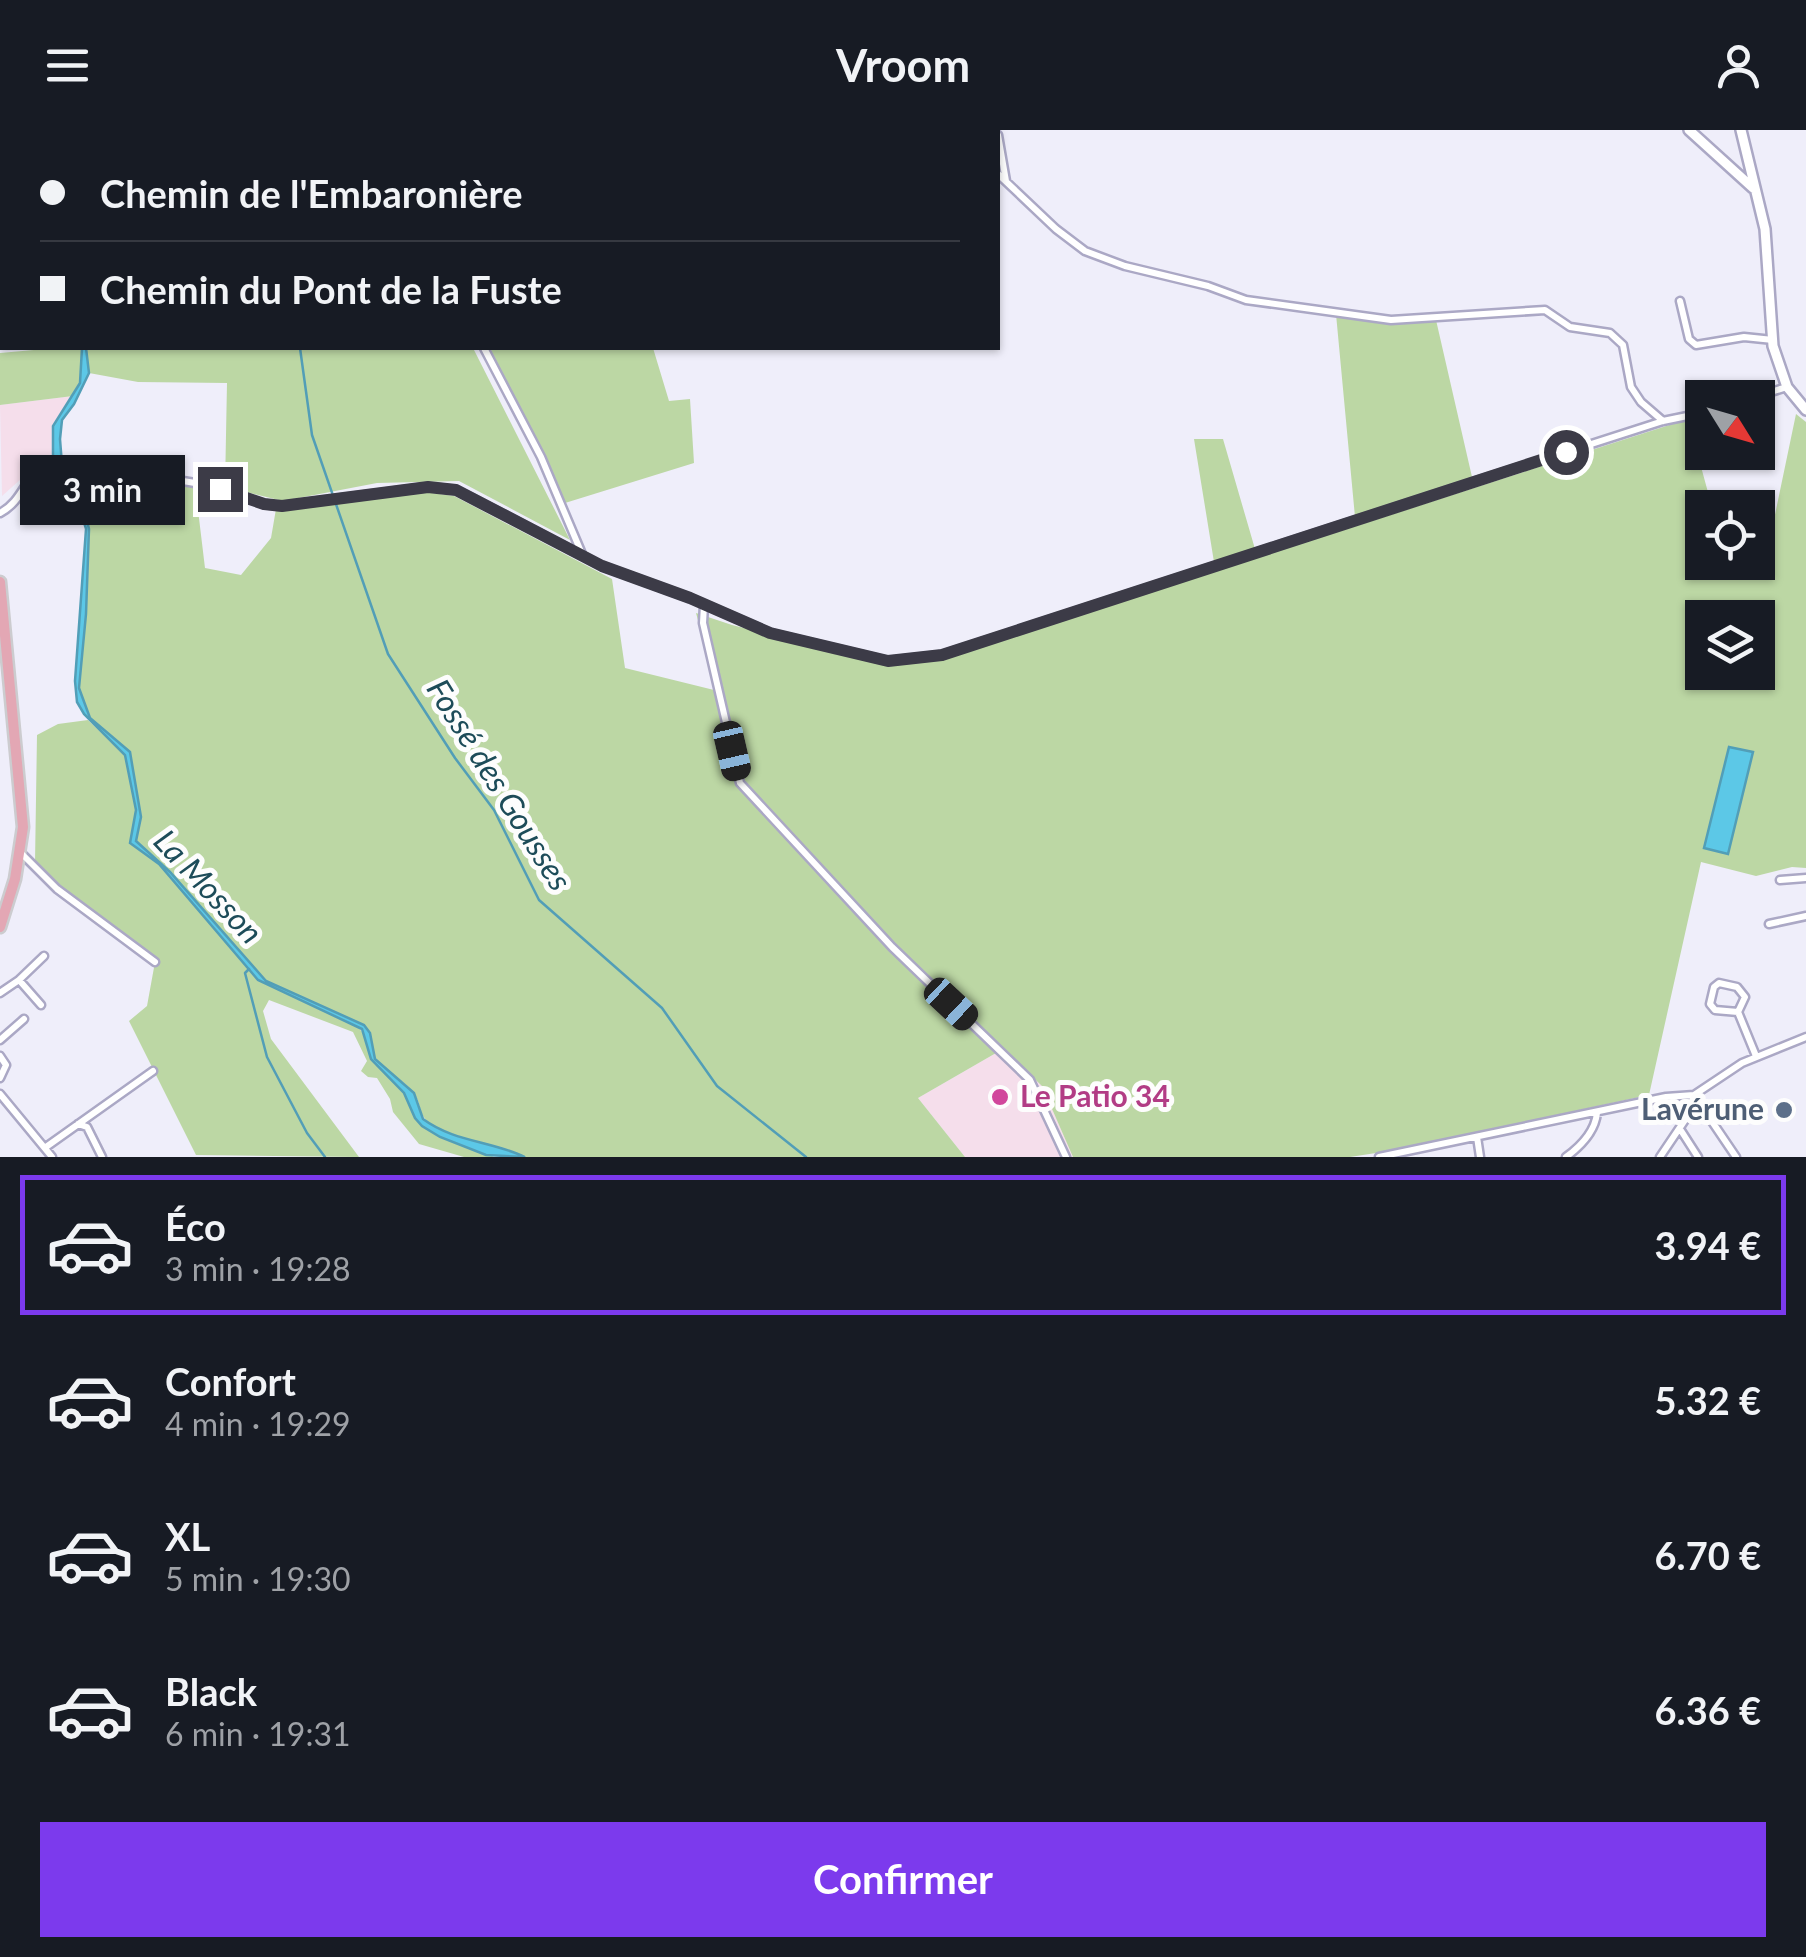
<!DOCTYPE html>
<html lang="fr">
<head>
<meta charset="utf-8">
<style>
  :root { --surface:#171b24; --page:#20242c; --text:#f1f3f6; --muted:#9ea1a6; --line:#363941; --accent:#7c3aed }
  body { margin:0; font-family:Lato,sans-serif; background:var(--page); color:var(--text); height:100vh; display:flex; flex-direction:column; font-size:38px; white-space:nowrap }
  * { box-sizing:border-box; margin:0 }
  p { font-size:32px; color:var(--muted) }
  .icon { flex:none; width:55px; height:55px; fill:none; stroke:currentColor; stroke-width:2; stroke-linecap:round; stroke-linejoin:round }
  .map { position:relative; height:1027px; overflow:hidden }
  .details { display:flex; flex-direction:column; background:var(--surface); flex:1 }
  .details>* { flex:none }
  .top-card { position:absolute; left:0px; top:0px; width:1000px; height:220px; box-shadow:0 2px 8px #0004; display:grid; align-content:center; height:220px; padding:0 40px; background:var(--surface) }
  .needle { width:65px; rotate:127deg }
  .buttons { position:absolute; left:1685px; top:250px; display:grid; gap:20px }
  .buttons a { display:grid; place-items:center; width:90px; height:90px; border-radius:0px; background:var(--surface); box-shadow:0 2px 8px #0004; font-size:50px }
  .end { position:absolute; width:45px; height:45px; margin:-22px; border:12px solid #3c3b47; background:#fff; box-shadow:0 0 0 5px #fff }
  .from { border-radius:50% }
  .bubble { position:absolute; height:70px; border-radius:0px; background:var(--surface); box-shadow:0 2px 8px #0004; font-size:32px; font-weight:700; line-height:70px; text-align:center }
  .car { position:absolute; width:30px; height:60px; margin:-30px -15px; border-radius:12px; box-shadow:0 0 8px 2px #0007; background:linear-gradient(#222 24%,#8ab4d8 0 40%,#222 0 76%,#8ab4d8 0 86%,#222 0) }
  .top-card b { display:flex; align-items:center; gap:35px; height:95px; font-size:38px }
  .top-card b+b { border-top:2px solid var(--line) }
  .top-card i { width:25px; height:25px; background:var(--text) }
  ul { padding:18px 0 0; list-style:none }
  li { display:flex; align-items:center; gap:30px; height:140px; margin:0 20px 15px; padding:0 20px; border:5px solid transparent; border-radius:0px }
  li div { flex:1 }
  li b { display:block; font-size:38px }
  li em { font-style:normal; font-weight:700 }
  li.current { border-color:var(--accent) }
  li>.icon { width:90px; height:90px; stroke-width:1.5 }
  .action { display:flex; gap:20px; margin-top:auto; padding:20px 40px }
  .action a { flex:1; height:115px; border-radius:0px; background:var(--accent); color:#fff; font-size:40px; font-weight:700; line-height:115px; text-align:center }
  header { display:flex; justify-content:space-between; align-items:center; height:130px; padding:0 40px; background:var(--surface); font-size:45px; font-weight:700 }
  .map>svg:first-child { display:block }
  .industrial { fill:#f5deeb }
  .green { fill:#bcd7a4; fill-rule:evenodd }
  .water { fill:#5cc8e7; stroke:#529eb7; stroke-width:2.5 }
  .lines { fill:none; stroke-linecap:round; stroke-linejoin:round }
  .stream { stroke:#529eb7; stroke-width:2.5 }
  .minor-casing { stroke:#aba8c5; stroke-width:11 }
  .tertiary-casing { stroke:#aba8c5; stroke-width:14 }
  .primary-casing { stroke:#cccccf; stroke-width:15 }
  .minor { stroke:#fff; stroke-width:6 }
  .tertiary { stroke:#fff; stroke-width:9 }
  .primary { stroke:#e3a7b4; stroke-width:10 }
  .route { stroke:#3c3b47; stroke-width:12 }
  .hotel-dot { fill:#d1479c; stroke:#fdfdfd; stroke-width:4 }
  .service-dot { fill:#5c6f8a; stroke:#fdfdfd; stroke-width:4 }
  .labels { text-anchor:middle; stroke-width:10; stroke-linejoin:round; paint-order:stroke }
  .hotel-label { font-size:30px; font-weight:bold; fill:#b23c85; stroke:#fdfdfd; text-anchor:start }
  .service-label { font-size:30px; font-weight:bold; fill:#4e5e75; stroke:#fdfdfd; text-anchor:end }
  .water-label { font-size:32px; font-style:italic; fill:#1d4c59; stroke:#fdfdfd }
</style>
</head>
<body>
<header><svg class="icon" aria-label="menu" viewBox="0 0 24 24"><path d="M4 6h16M4 12h16M4 18h16"/></svg>Vroom<svg class="icon" aria-label="person" viewBox="0 0 24 24"><circle cx="12" cy="8" r="4"/><path d="M4 21q1-7 8-7t8 7"/></svg></header>
<div class="map">
<svg width="1806" height="1027" viewBox="0 0 1806 1027">
  <rect width="100%" height="100%" fill="#efeefa"/>
  <path class="industrial" d="M73,266L53,295V327L39,333L2,366L0,275Z
    M1003,919L1042,956L1073,1027H965L918,968Z"/>
  <path class="green" d="M1336,184L1391,192L1436,190L1472,347L1355,387Z
    M56,218H82L80,253L73,266L0,275V223Z
    M86,218H473L570,410L459,351L377,353L283,371L225,357L227,253L138,252L89,243Z
    M490,218H653L669,271L690,269L694,333L565,373Z
    M1796,284L1806,292V738L1792,737L1756,746L1701,732L1649,965L1389,1021L1350,1027H1073L1042,956L882,803L743,654L696,483L732,495L888,534L943,529L1688,289L1712,377L1702,378V432L1727,433L1730,439L1760,435L1768,402L1772,399ZM1702,488H1758V542H1702Z
    M1194,309H1223L1255,419L1214,432Z
    M63,337L195,355L205,438L241,445L271,408L276,379L425,362L454,366L612,449L625,538L714,560L737,655L828,753L996,923L918,968L965,1027H525C497,1013 465,1012 437,997C414,986 425,976 412,961C403,949 387,944 377,930C369,920 372,906 364,895L266,851L170,742L136,710L141,686L130,622L90,588L80,564L79,536L86,484L89,399L85,383L64,360Z
    M88,590L125,625L136,680L130,712L159,734L258,850L356,895L365,905L373,932L404,963L415,988L494,1027H464L419,1014L393,982L390,969L377,948L368,947L361,941L367,931L353,902L269,870L263,881L271,909L359,1027L196,1025L129,891L147,876L155,832L58,757L35,733L37,605L58,594Z"/>
  <path class="water" d="M82,218H86L89,243L74,274L62,290L60,309L64,360L85,383L89,399L86,484L79,558L90,588L130,622L141,687L136,711L170,742L266,851L364,895L370,903L375,929L414,963L423,989C454,1012 492,1011 525,1027L486,1025L440,1007L422,996L415,988L404,963L371,929L362,899L258,850L159,734L130,713L136,680L125,625L84,584L77,572L75,551L86,399L82,386L63,364L53,327V296L80,253Z
    M1729,617L1753,622L1728,724L1704,718Z"/>
  <g class="lines">
    <path class="stream" d="M206,0V2
      M300,218L312,305L388,524L455,628L494,680L539,770L662,878L717,956L806,1027
      M249,839L245,843L267,927L307,1003L325,1027"/>
    <g class="minor-casing">
      <path id="minor" d="M998,5L1006,51
        M998,44L1056,99L1085,121L1125,136L1208,156L1246,170L1391,190L1545,180L1570,197L1610,203L1623,215L1631,257L1641,272L1663,291
        M1680,171L1689,209L1696,215L1744,207L1773,210
        M484,218L541,327L582,424
        M1751,268L1787,257
        M0,383C29,368 24,333 63,331L213,356L264,374L281,376L428,357L457,360L602,436L690,468L770,503L888,531L942,525L1470,353L1663,291L1702,283
        M704,475L703,493L740,653L892,817L1030,950L1066,1027
        M21,723L57,759L155,832
        M1780,750L1806,748
        M1769,794L1806,786
        M19,850L44,826
        M0,863L19,850L41,875
        M1738,882L1715,880L1710,874L1714,857L1719,853L1737,857L1745,867L1738,882L1756,926
        M0,910L24,889
        M0,926L6,935L0,948
        M0,964L52,1027
        M1694,965L1736,1027
        M78,994L87,997L102,1027
        M1680,999L1698,1027
        M1477,1007L1480,1027
        M46,1017L153,941
        M1379,1027L1666,967L1694,965L1742,933L1806,907
        M1566,1027C1581,1016 1595,1002 1597,983
        M1660,1027L1691,981L1694,966"/>
    </g>
    <g class="tertiary-casing">
      <path id="tertiary" d="M1689,0L1753,58
        M1741,0L1765,99L1773,216L1787,257L1806,280"/>
    </g>
    <g class="primary-casing">
      <path id="primary" d="M0,452L23,697L15,749L0,797"/>
    </g>
    <use href="#minor" class="minor"/>
    <use href="#tertiary" class="tertiary"/>
    <use href="#primary" class="primary"/>
  </g>
  <g class="lines">
    <path class="route" d="M220,359L264,374L282,376L428,357L456,360L602,436L690,468L770,503L888,531L942,525L1566,322"/>
  </g>
  <circle class="hotel-dot" cx="1000" cy="967" r="10"/>
  <circle class="service-dot" cx="1784" cy="980" r="10"/>
  <g class="labels">
    <g class="hotel-label">
      <text x="1020" y="977">Le Patio 34</text>
    </g>
    <g class="service-label">
      <text x="1764" y="990">Lavérune</text>
    </g>
    <g class="water-label">
      <text transform="translate(499 655) rotate(58)" y="11">Fossé des Gousses</text>
      <text transform="translate(208 757) rotate(47)" y="11">La Mosson</text>
    </g>
  </g>
</svg>
<div class="buttons">
<a><svg class="needle" viewBox="-14 -14 28 28"><path d="M0-13l5 13h-10z" fill="#e53935"/><path d="M0 13l5-13h-10z" fill="#9ea1a6"/></svg></a>
<a><svg class="icon" aria-label="locate" viewBox="0 0 24 24"><circle cx="12" cy="12" r="6"/><path d="M12 2v4M12 18v4M2 12h4M18 12h4"/></svg></a>
<a><svg class="icon" aria-label="layers" viewBox="0 0 24 24"><path d="M12 4l9 5-9 5-9-5zM3 14l9 5 9-5"/></svg></a>
</div>
<i class="end from" style="left:1566px;top:322px"></i>
<i class="end" style="left:220px;top:359px"></i>
<div class="bubble" style="left:20px;top:325px;width:165px">3 min</div>
<i class="car" style="left:732px;top:621px;rotate:167deg"></i>
<i class="car" style="left:951px;top:874px;rotate:133deg"></i>
<div class="top-card">
<b><i class="from"></i>Chemin de l'Embaronière</b>
<b><i></i>Chemin du Pont de la Fuste</b>
</div>
</div>
<section class="details">
<ul>
<li class="current"><svg class="icon" aria-label="car" viewBox="0 0 24 24"><path d="M5 17H2v-5l4-1 3-4h7l3 4 3 1v5h-3M9 17h6M6 11h13"/><circle cx="7" cy="17" r="2"/><circle cx="17" cy="17" r="2"/></svg><div><b>Éco</b><p>3 min · 19:28</p></div><em>3.94 €</em></li>
<li><svg class="icon" aria-label="car" viewBox="0 0 24 24"><path d="M5 17H2v-5l4-1 3-4h7l3 4 3 1v5h-3M9 17h6M6 11h13"/><circle cx="7" cy="17" r="2"/><circle cx="17" cy="17" r="2"/></svg><div><b>Confort</b><p>4 min · 19:29</p></div><em>5.32 €</em></li>
<li><svg class="icon" aria-label="car" viewBox="0 0 24 24"><path d="M5 17H2v-5l4-1 3-4h7l3 4 3 1v5h-3M9 17h6M6 11h13"/><circle cx="7" cy="17" r="2"/><circle cx="17" cy="17" r="2"/></svg><div><b>XL</b><p>5 min · 19:30</p></div><em>6.70 €</em></li>
<li><svg class="icon" aria-label="car" viewBox="0 0 24 24"><path d="M5 17H2v-5l4-1 3-4h7l3 4 3 1v5h-3M9 17h6M6 11h13"/><circle cx="7" cy="17" r="2"/><circle cx="17" cy="17" r="2"/></svg><div><b>Black</b><p>6 min · 19:31</p></div><em>6.36 €</em></li>
</ul>
<div class="action"><a>Confirmer</a></div>
</section>
</body>
</html>
